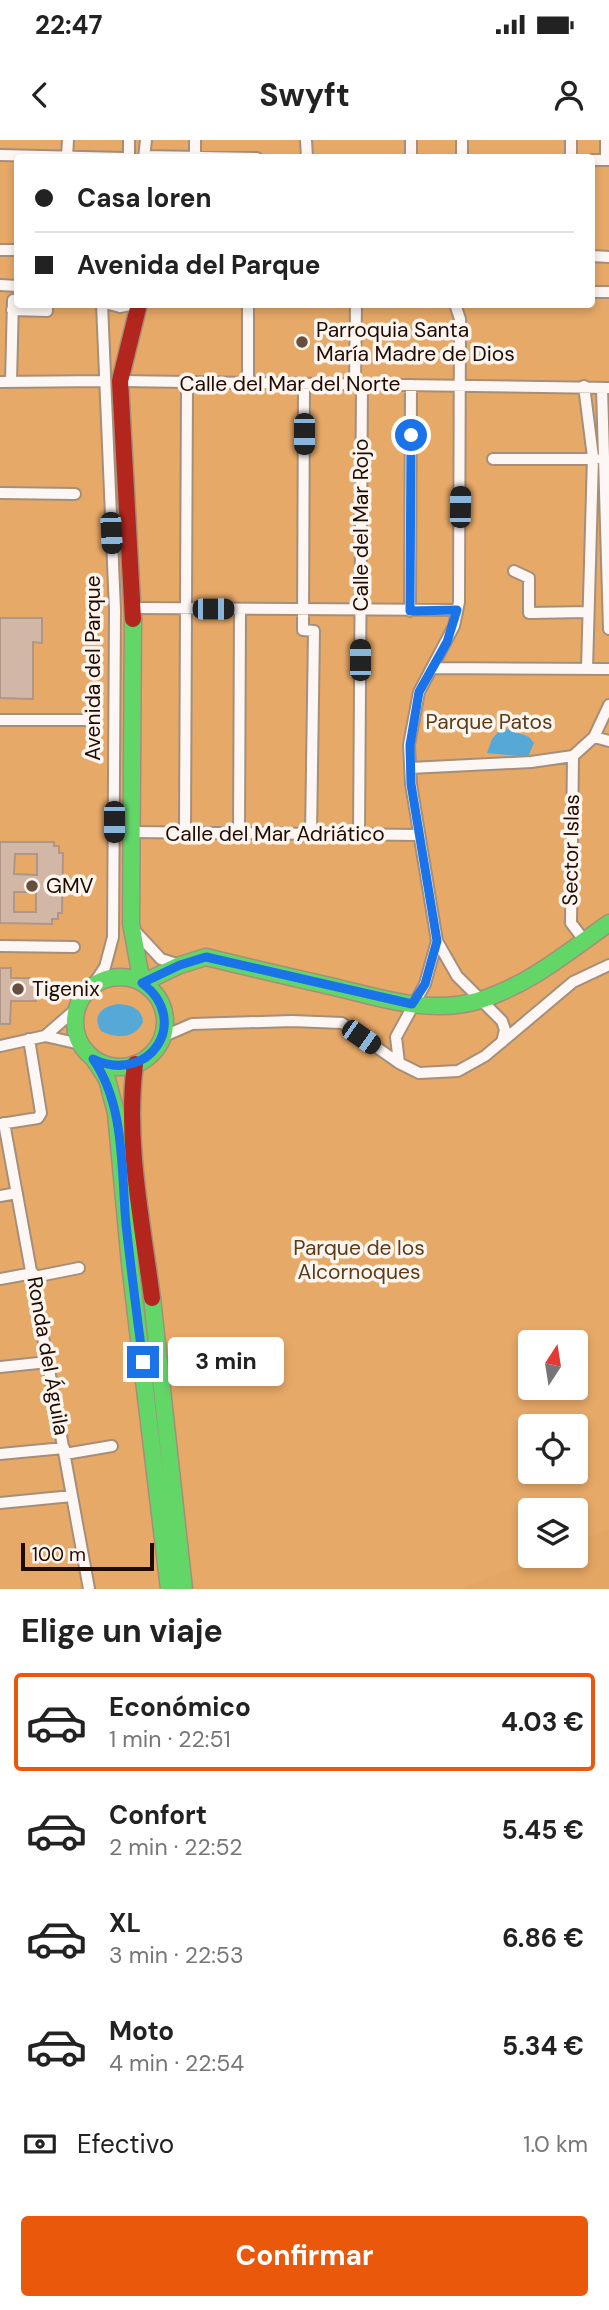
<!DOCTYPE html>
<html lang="es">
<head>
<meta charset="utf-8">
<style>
  :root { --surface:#fff; --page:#f6f6f6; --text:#222; --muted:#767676; --line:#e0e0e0; --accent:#ea580c }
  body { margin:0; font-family:"DM Sans",sans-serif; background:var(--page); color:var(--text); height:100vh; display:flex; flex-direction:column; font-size:26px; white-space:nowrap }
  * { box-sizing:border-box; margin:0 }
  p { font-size:23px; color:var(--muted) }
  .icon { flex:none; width:38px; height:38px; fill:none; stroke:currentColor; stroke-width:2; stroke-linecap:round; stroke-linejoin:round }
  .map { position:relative; height:1449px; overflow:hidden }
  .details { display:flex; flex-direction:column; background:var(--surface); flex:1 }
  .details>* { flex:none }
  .banner { position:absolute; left:14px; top:14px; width:581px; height:154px; border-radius:7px; box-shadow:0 4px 10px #0003; display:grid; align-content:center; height:154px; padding:0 21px; background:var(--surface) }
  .needle { width:46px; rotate:12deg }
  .controls { position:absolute; left:518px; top:1190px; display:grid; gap:14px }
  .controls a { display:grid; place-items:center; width:70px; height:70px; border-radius:7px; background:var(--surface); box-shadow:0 4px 10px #0003; font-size:35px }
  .scale { position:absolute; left:21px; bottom:18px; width:133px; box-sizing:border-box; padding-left:7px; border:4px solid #210a00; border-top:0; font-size:19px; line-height:24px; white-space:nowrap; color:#210a00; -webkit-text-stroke:5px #fdf6f0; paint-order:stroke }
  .end { position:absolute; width:32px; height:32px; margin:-16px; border:9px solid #1a73e8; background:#fff; box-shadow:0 0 0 4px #fff }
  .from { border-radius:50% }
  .bubble { position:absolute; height:49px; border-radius:7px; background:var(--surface); box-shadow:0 4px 10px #0003; font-size:23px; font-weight:700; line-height:49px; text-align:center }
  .car { position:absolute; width:21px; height:42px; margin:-21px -10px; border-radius:9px; box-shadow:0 0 5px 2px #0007; background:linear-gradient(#222 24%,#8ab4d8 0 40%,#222 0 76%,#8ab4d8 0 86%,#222 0) }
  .banner b { display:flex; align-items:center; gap:24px; height:66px; font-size:26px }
  .banner b+b { border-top:2px solid var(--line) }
  .banner i { width:18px; height:18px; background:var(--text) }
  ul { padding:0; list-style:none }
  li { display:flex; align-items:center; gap:21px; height:98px; margin:0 14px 10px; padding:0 7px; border:4px solid transparent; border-radius:7px }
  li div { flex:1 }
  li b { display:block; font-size:26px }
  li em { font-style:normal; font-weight:700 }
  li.selected { border-color:var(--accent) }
  li>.icon { width:63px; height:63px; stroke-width:1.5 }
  h2 { padding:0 21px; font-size:32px; line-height:84px }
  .pay { display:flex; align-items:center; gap:18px; height:77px; padding:0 21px; font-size:26px }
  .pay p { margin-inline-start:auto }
  .button { display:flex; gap:14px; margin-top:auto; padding:14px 21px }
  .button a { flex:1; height:80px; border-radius:7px; background:var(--accent); color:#fff; font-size:28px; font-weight:700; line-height:80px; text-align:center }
  .status { display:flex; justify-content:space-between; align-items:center; height:49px; padding:0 35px; background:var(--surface); direction:ltr }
  .status svg { height:19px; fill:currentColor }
  header { display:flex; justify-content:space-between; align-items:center; height:91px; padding:0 21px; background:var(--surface); font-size:32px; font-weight:700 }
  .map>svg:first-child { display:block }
  .green { fill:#e7a968; fill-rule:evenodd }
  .forest { fill:#e4a663 }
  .water { fill:#56a8d6 }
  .building { fill:#d3b7a6; stroke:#b09686; stroke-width:2; fill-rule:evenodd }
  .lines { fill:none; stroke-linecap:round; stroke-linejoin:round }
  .street-casing { stroke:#a68e78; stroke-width:14 }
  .fast-casing { stroke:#a68e78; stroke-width:19 }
  .jam-casing { stroke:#a68e78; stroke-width:19 }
  .street { stroke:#fcf7f4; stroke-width:10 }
  .fast { stroke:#63d668; stroke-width:16 }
  .jam { stroke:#b3261e; stroke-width:16 }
  .route { stroke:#1a73e8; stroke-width:9 }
  .poi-dot { fill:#674e3f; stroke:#fdf6f0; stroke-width:2.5 }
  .labels { text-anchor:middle; stroke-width:7; stroke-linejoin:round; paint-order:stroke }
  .poi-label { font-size:21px; fill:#210a00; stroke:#fdf6f0; text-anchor:start }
  .street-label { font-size:21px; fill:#210a00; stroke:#fdf6f0 }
  .park-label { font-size:21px; fill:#5d3914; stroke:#fdf6f0 }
</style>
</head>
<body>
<div class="status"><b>22:47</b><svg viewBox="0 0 49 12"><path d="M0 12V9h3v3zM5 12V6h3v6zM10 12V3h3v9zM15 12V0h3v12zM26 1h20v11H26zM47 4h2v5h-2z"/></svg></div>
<header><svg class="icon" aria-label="back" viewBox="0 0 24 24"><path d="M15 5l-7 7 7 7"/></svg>Swyft<svg class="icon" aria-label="person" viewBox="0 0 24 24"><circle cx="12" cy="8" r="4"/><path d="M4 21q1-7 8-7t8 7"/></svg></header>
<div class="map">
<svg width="609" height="1449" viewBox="0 0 609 1449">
  <rect width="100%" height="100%" fill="#e8ccb4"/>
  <path class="green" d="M0,0H609V1449H0ZM18,18H592V164H18ZM530,1202H576V1248H530ZM530,1286H576V1332H530ZM530,1370H576V1416H530Z"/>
  <path class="forest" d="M609,1389V1449H460L542,1416H576V1402Z"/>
  <path class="water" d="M503,587L529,597L534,603L528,617L487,613L492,599Z
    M118,864C131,865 142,868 143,882C135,899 116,899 101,891C91,875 103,866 118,864Z"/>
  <path class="building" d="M0,478H42V503L33,502V559L0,558Z
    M0,702H54V706H59V713H63L62,773H58V779H52V784L0,783ZM15,714H37V735L14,734ZM14,752H36V772H14Z
    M0,828H11V838H36V861H11L10,884H0Z"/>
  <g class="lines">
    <g class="street-casing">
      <path id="street" d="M195,0V16
        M306,0L307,18
        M411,0V18
        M0,15L124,18
        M144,16L257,18
        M67,17L68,0
        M129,18V0
        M144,18L146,0
        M462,18V0
        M571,18V0
        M592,20H609
        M606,20V0
        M0,110H18
        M592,116L609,117
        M0,145L18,146
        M592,152H609
        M109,164L120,167L135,164
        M455,164L460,179L459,462L454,486L419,552L409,605L411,644L437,801L457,836L502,881L505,890L502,902
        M12,170L47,171V164
        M120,241L609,248
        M0,242L104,241
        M11,242L13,160
        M248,243V164
        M304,244L303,490L314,491L311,695
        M355,244L356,164
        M584,246L593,317L587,529
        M602,248L609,489
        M493,319H596
        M0,353L75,354
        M514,431L529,438V473L587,472
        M133,468L457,470
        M410,471L411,245
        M433,528L609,529
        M0,580H93
        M594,597L609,601
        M573,616L571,783L584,800
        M410,628L531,622L573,616L594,597L609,565
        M130,692L419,695
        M185,693L187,243
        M239,694L240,469
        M359,695L362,244
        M134,790L161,819L180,825
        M0,806L74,807
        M93,845L105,827L113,797L115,470L102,164
        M45,896L76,869
        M162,897L192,884L292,881L342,883L399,923L419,933L458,931L485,916L573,842L609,825
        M0,906L45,896L80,904
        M399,923L396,897L425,844L437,801
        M4,983L89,1449
        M0,984L38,978L41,973L29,899
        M0,1056L17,1053
        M34,1137L79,1128
        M0,1139L33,1133
        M0,1227L48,1222
        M0,1314L64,1308
        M65,1314L112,1306
        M0,1363L72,1356"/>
    </g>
    <g class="fast-casing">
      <path id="fast" d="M133,479L131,783L142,843
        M75 882a45 45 0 1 1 90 0a45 45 0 1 1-90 0Z
        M142,843L180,825L206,817C247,827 289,837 330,846C378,857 428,875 477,861C526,847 568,812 609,783
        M93,918L107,939L116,973L130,1124L169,1449
        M152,1158L184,1449"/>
    </g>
    <g class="jam-casing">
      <path id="jam" d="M133,479L120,241L139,164
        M135,924C125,1001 142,1081 152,1158"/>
    </g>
    <use href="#street" class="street"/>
    <use href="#fast" class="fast"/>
    <use href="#jam" class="jam"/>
  </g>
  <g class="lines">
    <path class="route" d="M143,1222C137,1176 131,1130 126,1084C121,1029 125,965 93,919C150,946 192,880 142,843L180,825L206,817L412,864L425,844L437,801L411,644L410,605L419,552L447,502L457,470L410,471L411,295"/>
  </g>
  <g class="poi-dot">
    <circle cx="302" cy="202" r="7"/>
    <circle cx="32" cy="746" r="7"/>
    <circle cx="18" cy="849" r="7"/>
  </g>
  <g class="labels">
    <g class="poi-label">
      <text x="316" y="197">Parroquia Santa<tspan x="316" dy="24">María Madre de Dios</tspan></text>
      <text x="46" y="753">GMV</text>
      <text x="32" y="856">Tigenix</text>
    </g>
    <g class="street-label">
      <text x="290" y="251">Calle del Mar del Norte</text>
      <text transform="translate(361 385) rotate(-90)" y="7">Calle del Mar Rojo</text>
      <text transform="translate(93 528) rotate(-90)" y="7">Avenida del Parque</text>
      <text x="275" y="701">Calle del Mar Adriático</text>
      <text transform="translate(571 710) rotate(-89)" y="7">Sector Islas</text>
      <text transform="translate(48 1216) rotate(80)" y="7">Ronda del Águila</text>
    </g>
    <g class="park-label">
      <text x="489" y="589">Parque Patos</text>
      <text x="359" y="1115">Parque de los<tspan x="359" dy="24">Alcornoques</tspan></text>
    </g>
  </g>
</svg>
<div class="controls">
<a><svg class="needle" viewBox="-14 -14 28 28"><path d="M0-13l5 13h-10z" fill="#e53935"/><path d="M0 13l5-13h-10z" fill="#767676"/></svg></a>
<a><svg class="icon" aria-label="locate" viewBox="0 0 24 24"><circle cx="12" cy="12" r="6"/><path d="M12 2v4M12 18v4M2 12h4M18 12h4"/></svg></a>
<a><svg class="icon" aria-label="layers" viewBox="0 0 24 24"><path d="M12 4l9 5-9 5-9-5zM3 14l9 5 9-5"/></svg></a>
</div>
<div class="scale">100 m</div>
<i class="end from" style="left:411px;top:295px"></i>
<i class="end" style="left:143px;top:1222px"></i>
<div class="bubble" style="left:168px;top:1197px;width:116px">3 min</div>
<i class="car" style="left:304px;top:294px;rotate:180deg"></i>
<i class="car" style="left:460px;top:367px;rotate:1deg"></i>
<i class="car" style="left:111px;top:393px;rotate:177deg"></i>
<i class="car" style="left:213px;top:469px;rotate:90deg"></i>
<i class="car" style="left:360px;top:520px;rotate:0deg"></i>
<i class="car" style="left:114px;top:682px;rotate:180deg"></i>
<i class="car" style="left:361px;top:897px;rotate:125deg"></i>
<div class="banner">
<b><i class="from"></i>Casa loren</b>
<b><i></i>Avenida del Parque</b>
</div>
</div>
<section class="details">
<h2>Elige un viaje</h2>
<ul>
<li class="selected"><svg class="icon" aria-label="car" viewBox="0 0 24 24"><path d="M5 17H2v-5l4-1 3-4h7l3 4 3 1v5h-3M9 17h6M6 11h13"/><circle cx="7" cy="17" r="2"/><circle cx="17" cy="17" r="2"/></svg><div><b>Económico</b><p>1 min · 22:51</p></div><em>4.03 €</em></li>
<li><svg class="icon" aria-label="car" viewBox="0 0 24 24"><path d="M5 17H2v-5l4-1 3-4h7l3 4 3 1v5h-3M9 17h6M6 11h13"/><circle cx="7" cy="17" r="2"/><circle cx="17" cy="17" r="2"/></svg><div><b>Confort</b><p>2 min · 22:52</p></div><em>5.45 €</em></li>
<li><svg class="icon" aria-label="car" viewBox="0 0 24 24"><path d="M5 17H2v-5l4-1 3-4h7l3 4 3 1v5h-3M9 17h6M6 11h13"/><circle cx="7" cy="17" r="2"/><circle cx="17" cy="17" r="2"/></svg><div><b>XL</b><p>3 min · 22:53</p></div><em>6.86 €</em></li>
<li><svg class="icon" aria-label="car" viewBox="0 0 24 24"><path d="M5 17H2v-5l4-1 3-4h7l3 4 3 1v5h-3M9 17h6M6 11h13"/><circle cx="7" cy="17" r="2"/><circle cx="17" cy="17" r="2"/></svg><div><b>Moto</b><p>4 min · 22:54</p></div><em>5.34 €</em></li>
</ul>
<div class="pay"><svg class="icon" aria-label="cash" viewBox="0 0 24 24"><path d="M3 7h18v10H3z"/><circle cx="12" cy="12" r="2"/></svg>Efectivo<p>1.0 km</p></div>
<div class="button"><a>Confirmar</a></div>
</section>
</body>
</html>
